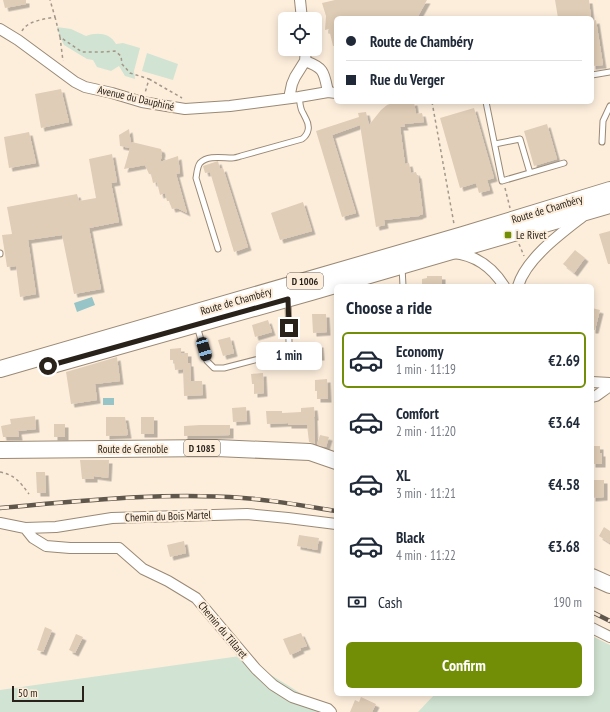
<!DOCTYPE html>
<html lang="en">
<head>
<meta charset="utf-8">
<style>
  :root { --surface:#fff; --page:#f2f2f3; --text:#1f2937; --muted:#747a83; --line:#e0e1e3; --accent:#728d06 }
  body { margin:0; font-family:"PT Sans Narrow",sans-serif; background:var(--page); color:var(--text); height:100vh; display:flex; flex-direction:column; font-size:15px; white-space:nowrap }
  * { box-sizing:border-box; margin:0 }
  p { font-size:13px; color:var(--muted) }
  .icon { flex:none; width:22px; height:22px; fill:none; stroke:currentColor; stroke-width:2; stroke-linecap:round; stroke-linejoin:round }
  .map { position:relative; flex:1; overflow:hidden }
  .details { position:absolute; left:334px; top:284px; width:260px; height:412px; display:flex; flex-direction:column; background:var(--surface); border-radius:6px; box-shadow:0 2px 10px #0003 }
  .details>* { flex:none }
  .banner { position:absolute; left:334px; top:16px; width:260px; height:88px; border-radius:6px; box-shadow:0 2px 10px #0003; display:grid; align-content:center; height:88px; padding:0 12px; background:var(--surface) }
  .fabs { position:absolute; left:278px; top:12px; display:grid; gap:8px }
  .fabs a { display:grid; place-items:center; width:44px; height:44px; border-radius:6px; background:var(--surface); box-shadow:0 2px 10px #0003; font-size:20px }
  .scale { position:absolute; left:12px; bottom:10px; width:72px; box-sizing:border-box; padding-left:4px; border:2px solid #29221a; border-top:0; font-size:11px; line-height:14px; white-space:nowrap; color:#29221a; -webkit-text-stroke:3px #fdeedc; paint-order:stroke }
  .end { position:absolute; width:18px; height:18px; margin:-9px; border:5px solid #29221a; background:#fff; box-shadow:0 0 0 2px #fff }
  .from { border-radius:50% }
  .bubble { position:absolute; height:28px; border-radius:6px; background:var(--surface); box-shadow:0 2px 10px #0003; font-size:13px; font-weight:800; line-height:28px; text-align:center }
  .car { position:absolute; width:12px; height:24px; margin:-12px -6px; border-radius:5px; box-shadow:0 0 3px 1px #0007; background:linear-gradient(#222 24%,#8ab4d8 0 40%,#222 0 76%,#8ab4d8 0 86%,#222 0) }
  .banner b { display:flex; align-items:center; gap:14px; height:38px; font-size:15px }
  .banner b+b { border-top:1px solid var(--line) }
  .banner i { width:10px; height:10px; background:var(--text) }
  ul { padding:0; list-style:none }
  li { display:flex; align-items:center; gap:12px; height:56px; margin:0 8px 6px; padding:0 4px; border:2px solid transparent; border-radius:6px }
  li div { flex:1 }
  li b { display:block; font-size:15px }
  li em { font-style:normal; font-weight:800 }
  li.active { border-color:var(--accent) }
  li>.icon { width:36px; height:36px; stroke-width:1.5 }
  h2 { padding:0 12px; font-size:18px; line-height:48px }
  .pay { display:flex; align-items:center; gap:10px; height:44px; padding:0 12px; font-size:15px }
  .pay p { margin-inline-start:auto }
  .cta { display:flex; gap:8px; margin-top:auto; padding:8px 12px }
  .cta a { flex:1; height:46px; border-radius:6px; background:var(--accent); color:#fff; font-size:16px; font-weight:800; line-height:46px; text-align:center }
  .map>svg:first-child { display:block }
  .green { fill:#d1e3d2 }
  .water { fill:#96c4c7 }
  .building { fill:#e0cdb7; filter:url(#shadow) }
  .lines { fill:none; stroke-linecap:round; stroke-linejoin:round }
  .service-casing { stroke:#9a8974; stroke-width:7 }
  .minor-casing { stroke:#9a8974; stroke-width:12 }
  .primary-casing { stroke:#9a8974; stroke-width:18 }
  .path { stroke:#a3988a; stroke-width:1.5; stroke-dasharray:3 3; stroke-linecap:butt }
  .service { stroke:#fff; stroke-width:5 }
  .minor { stroke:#fff; stroke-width:10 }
  .primary { stroke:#fff; stroke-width:16 }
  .rail-casing { stroke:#60574c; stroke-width:4.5 }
  .rail { stroke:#fdeedc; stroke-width:3; stroke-dasharray:9; stroke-linecap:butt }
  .route { stroke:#29221a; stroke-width:5 }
  .poi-dot { fill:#728d06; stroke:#fdeedc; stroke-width:1.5 }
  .labels { text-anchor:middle; stroke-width:4; stroke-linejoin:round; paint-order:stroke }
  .shield { fill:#fdeedc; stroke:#695f54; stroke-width:1 }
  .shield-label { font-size:10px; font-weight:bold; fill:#29221a }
  .street-label { font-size:11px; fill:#29221a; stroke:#fdeedc }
  .poi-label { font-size:11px; fill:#29221a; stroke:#fdeedc; text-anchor:start }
</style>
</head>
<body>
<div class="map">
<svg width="610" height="712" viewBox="0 0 610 712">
  <defs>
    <filter id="shadow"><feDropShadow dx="3.5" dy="3.5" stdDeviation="0" flood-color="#0004"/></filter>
  </defs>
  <rect width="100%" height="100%" fill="#fdeedc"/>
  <path class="green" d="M57,27L71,29L86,36C97,32 110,33 116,44L123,43L140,48L134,71L135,79L125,76L119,66L111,71L97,67L93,60L87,59L64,45L60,37Z
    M147,53L178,64L173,80L142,71Z
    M592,636L610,645V712H418L435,694H592Z
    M240,656L331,712H0V690Z"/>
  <path class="water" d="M92,297L95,305L77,312L74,303Z
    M103,398H114V405H103Z"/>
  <path class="building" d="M3,0H26V4L5,8Z
    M335,0H427L417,18H336V46H333L329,29L325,30L326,16L322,3Z
    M555,0H589L591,18H558Z
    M596,20L603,65L592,66V21Z
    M61,89L69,122L41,128L35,94Z
    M395,102H399L400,104L414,102L416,114L422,113L424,122L404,124L405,127H400L405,164L409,163L411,173L416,172L417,175H418L423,214L420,215L419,216L384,220L385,225L376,227L360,125L332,135L356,213L342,217L316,131L359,117L358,113L366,112L369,125L381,110L387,105Z
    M474,108L494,178L487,180L490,190L479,193L476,183L460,188L440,118Z
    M547,124L557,159L534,166L524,131Z
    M129,129L131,145L132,142L161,149L162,152L161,156H162L160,162L178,156L180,173L176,174L187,213L177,208L172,209L169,201H167L165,193L160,195L157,182L153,183L151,174H149L145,165L124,169L130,148L120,146L119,135Z
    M29,132L36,163L9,168L4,137Z
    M112,154L117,182L111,183L119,222L89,228L101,289L74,294L62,235L28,240L36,294L20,297L16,266L7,267L2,235L12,234L7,207L77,194L79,201L96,198L89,159Z
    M218,161L220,169L223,168L248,247L234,252L210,172L205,173L203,166Z
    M303,202L312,231L280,240L271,213Z
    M610,231V264H608L599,234Z
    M575,250L585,258L574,273L563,264Z
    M427,276H442V286H422V279L427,278Z
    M592,308L600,310L595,330H592Z
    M312,314H326L327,332L313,333Z
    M268,320L272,332L255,337L252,325Z
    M230,337L234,353L223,356L218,340Z
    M320,344L321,357H304V345Z
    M181,348V353H188V363H190L191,381H202L203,395L184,396L183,369L175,370L174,360H170V349Z
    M117,357L120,381L95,384L97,400L71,404L66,372Z
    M263,373L264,393L254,394V384H252L251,374Z
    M327,379L328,399H317V391H315V380Z
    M246,407L247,421L233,422L232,408Z
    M314,407L315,417H314L315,444L309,442L307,425H288V423L267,424L266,411H282V413L301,412V408Z
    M35,416L36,429L18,431L19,437H3L1,426L11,424L10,419Z
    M106,417H125L128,435L106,436Z
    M141,417H154V434H141Z
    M54,424H65V437H54Z
    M200,425H230V435L184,436V426Z
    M320,435L329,437L326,447L317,445Z
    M592,446H600V453H602V464H592Z
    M80,460H109L108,478L94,476V479H82Z
    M36,472H45L46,493H37Z
    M592,480H604V497L592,498Z
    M604,527L610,531V543L599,536Z
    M299,535L319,538L317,550L297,546Z
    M184,541L186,553L170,557L167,545Z
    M45,627L52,630L43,652L37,650Z
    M301,633L307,646L300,648L301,650L290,655L283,639Z
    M76,634L83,637L75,653L69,650Z
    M361,697L376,704L372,712H350L355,700L359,702Z"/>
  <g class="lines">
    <g class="service-casing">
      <path id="service" d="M592,75L610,72
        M486,102L502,181L564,163
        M602,142L603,121L610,106
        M495,144L520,139L530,173
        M218,249L196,178C197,173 197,167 200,163C208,155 222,158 232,158C235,158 238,157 241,156L302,139C309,134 310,126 306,119C305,117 304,115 303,113C300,109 300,102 299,97
        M0,253V254
        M402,267L403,286
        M197,326L207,361L214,368H224L282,353L288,349L289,342L288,301"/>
    </g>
    <g class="minor-casing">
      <path id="minor" d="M300,0L302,19
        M0,29L18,40L75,82L85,87L112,93L142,102L185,109L230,106L299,97L328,92L336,93
        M305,61C325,68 324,73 328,92
        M289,98L292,84L295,77L305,61L306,49
        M453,253C476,255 492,267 504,286
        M518,286C526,259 560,234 582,217
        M592,382L610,383
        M592,397L596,396L610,386
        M0,523L25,528L56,527L112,518L247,514L288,518L336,524
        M25,528L33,538L46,546L70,548H119L143,569L168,581L196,598L256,669L273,685L292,697L328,709L331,712
        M592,628L610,637"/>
    </g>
    <g class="primary-casing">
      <path id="primary" d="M52,365L311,292L610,205
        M0,369L463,235L610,190
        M0,450L216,448L310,452L336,461
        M592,577L610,585"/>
    </g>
    <path class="path" d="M55,17L60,37L82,52H102L115,51L121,56L122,64L130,73L149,79L145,93
      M22,31C27,21 44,19 55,17L50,0
      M60,37L63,61
      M149,79L182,98
      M432,102L454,224
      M505,188L510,208
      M519,244L524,256
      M0,472C15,475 20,482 29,494"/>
    <use href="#service" class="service"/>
    <use href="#minor" class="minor"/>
    <use href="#primary" class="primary"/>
    <g class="rail-casing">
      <path id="rail" d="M0,508C81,501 162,492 243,498C274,500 305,506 336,511
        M592,612L610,621"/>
    </g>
    <use href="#rail" class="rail"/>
  </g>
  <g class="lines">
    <path class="route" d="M48,366L288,299L289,328"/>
  </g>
  <rect class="poi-dot" x="504" y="231" width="8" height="8" rx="2"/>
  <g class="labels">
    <g class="shield">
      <rect x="287" y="273" width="36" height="16" rx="3"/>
      <rect x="184" y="440" width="36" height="16" rx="3"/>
    </g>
    <g class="shield-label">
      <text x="305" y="285">D 1006</text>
      <text x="202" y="452">D 1085</text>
    </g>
    <g class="street-label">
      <text transform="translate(136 98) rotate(13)" y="4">Avenue du Dauphiné</text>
      <text transform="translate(547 209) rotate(-17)" y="4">Route de Chambéry</text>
      <text transform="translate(236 301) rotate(-16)" y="4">Route de Chambéry</text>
      <text x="133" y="453">Route de Grenoble</text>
      <text transform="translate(168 516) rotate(-2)" y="4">Chemin du Bois Martel</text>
      <text transform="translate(223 630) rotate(50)" y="4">Chemin du Tillaret</text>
    </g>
    <g class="poi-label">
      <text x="516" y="239">Le Rivet</text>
    </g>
  </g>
</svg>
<div class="fabs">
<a><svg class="icon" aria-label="locate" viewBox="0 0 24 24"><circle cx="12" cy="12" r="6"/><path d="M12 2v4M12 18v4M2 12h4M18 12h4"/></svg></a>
</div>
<div class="scale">50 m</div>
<i class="end from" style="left:48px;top:366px"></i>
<i class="end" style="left:289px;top:328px"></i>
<div class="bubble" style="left:256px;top:342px;width:66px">1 min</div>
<i class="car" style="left:204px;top:349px;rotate:164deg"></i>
<div class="banner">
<b><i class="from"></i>Route de Chambéry</b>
<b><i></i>Rue du Verger</b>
</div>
<section class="details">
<h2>Choose a ride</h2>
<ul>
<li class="active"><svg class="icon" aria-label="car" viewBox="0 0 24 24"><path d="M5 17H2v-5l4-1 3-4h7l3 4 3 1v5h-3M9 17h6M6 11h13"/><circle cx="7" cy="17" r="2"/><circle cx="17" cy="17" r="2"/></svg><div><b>Economy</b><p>1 min · 11:19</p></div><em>€2.69</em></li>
<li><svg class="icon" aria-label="car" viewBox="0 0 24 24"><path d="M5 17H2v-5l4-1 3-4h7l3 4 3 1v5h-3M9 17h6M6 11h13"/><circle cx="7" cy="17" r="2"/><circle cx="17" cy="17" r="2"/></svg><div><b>Comfort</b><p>2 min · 11:20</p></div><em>€3.64</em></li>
<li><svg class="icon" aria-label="car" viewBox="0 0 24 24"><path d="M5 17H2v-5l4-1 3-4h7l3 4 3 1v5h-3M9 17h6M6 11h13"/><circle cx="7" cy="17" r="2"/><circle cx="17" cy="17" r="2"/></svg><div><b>XL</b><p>3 min · 11:21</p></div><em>€4.58</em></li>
<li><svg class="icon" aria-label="car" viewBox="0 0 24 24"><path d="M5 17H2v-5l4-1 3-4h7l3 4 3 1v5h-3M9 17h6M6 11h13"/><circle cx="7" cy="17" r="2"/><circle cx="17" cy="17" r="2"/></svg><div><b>Black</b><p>4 min · 11:22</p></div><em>€3.68</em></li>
</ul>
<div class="pay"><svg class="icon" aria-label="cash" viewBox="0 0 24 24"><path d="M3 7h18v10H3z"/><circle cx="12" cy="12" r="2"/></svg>Cash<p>190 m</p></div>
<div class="cta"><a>Confirm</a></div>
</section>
</div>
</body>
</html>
